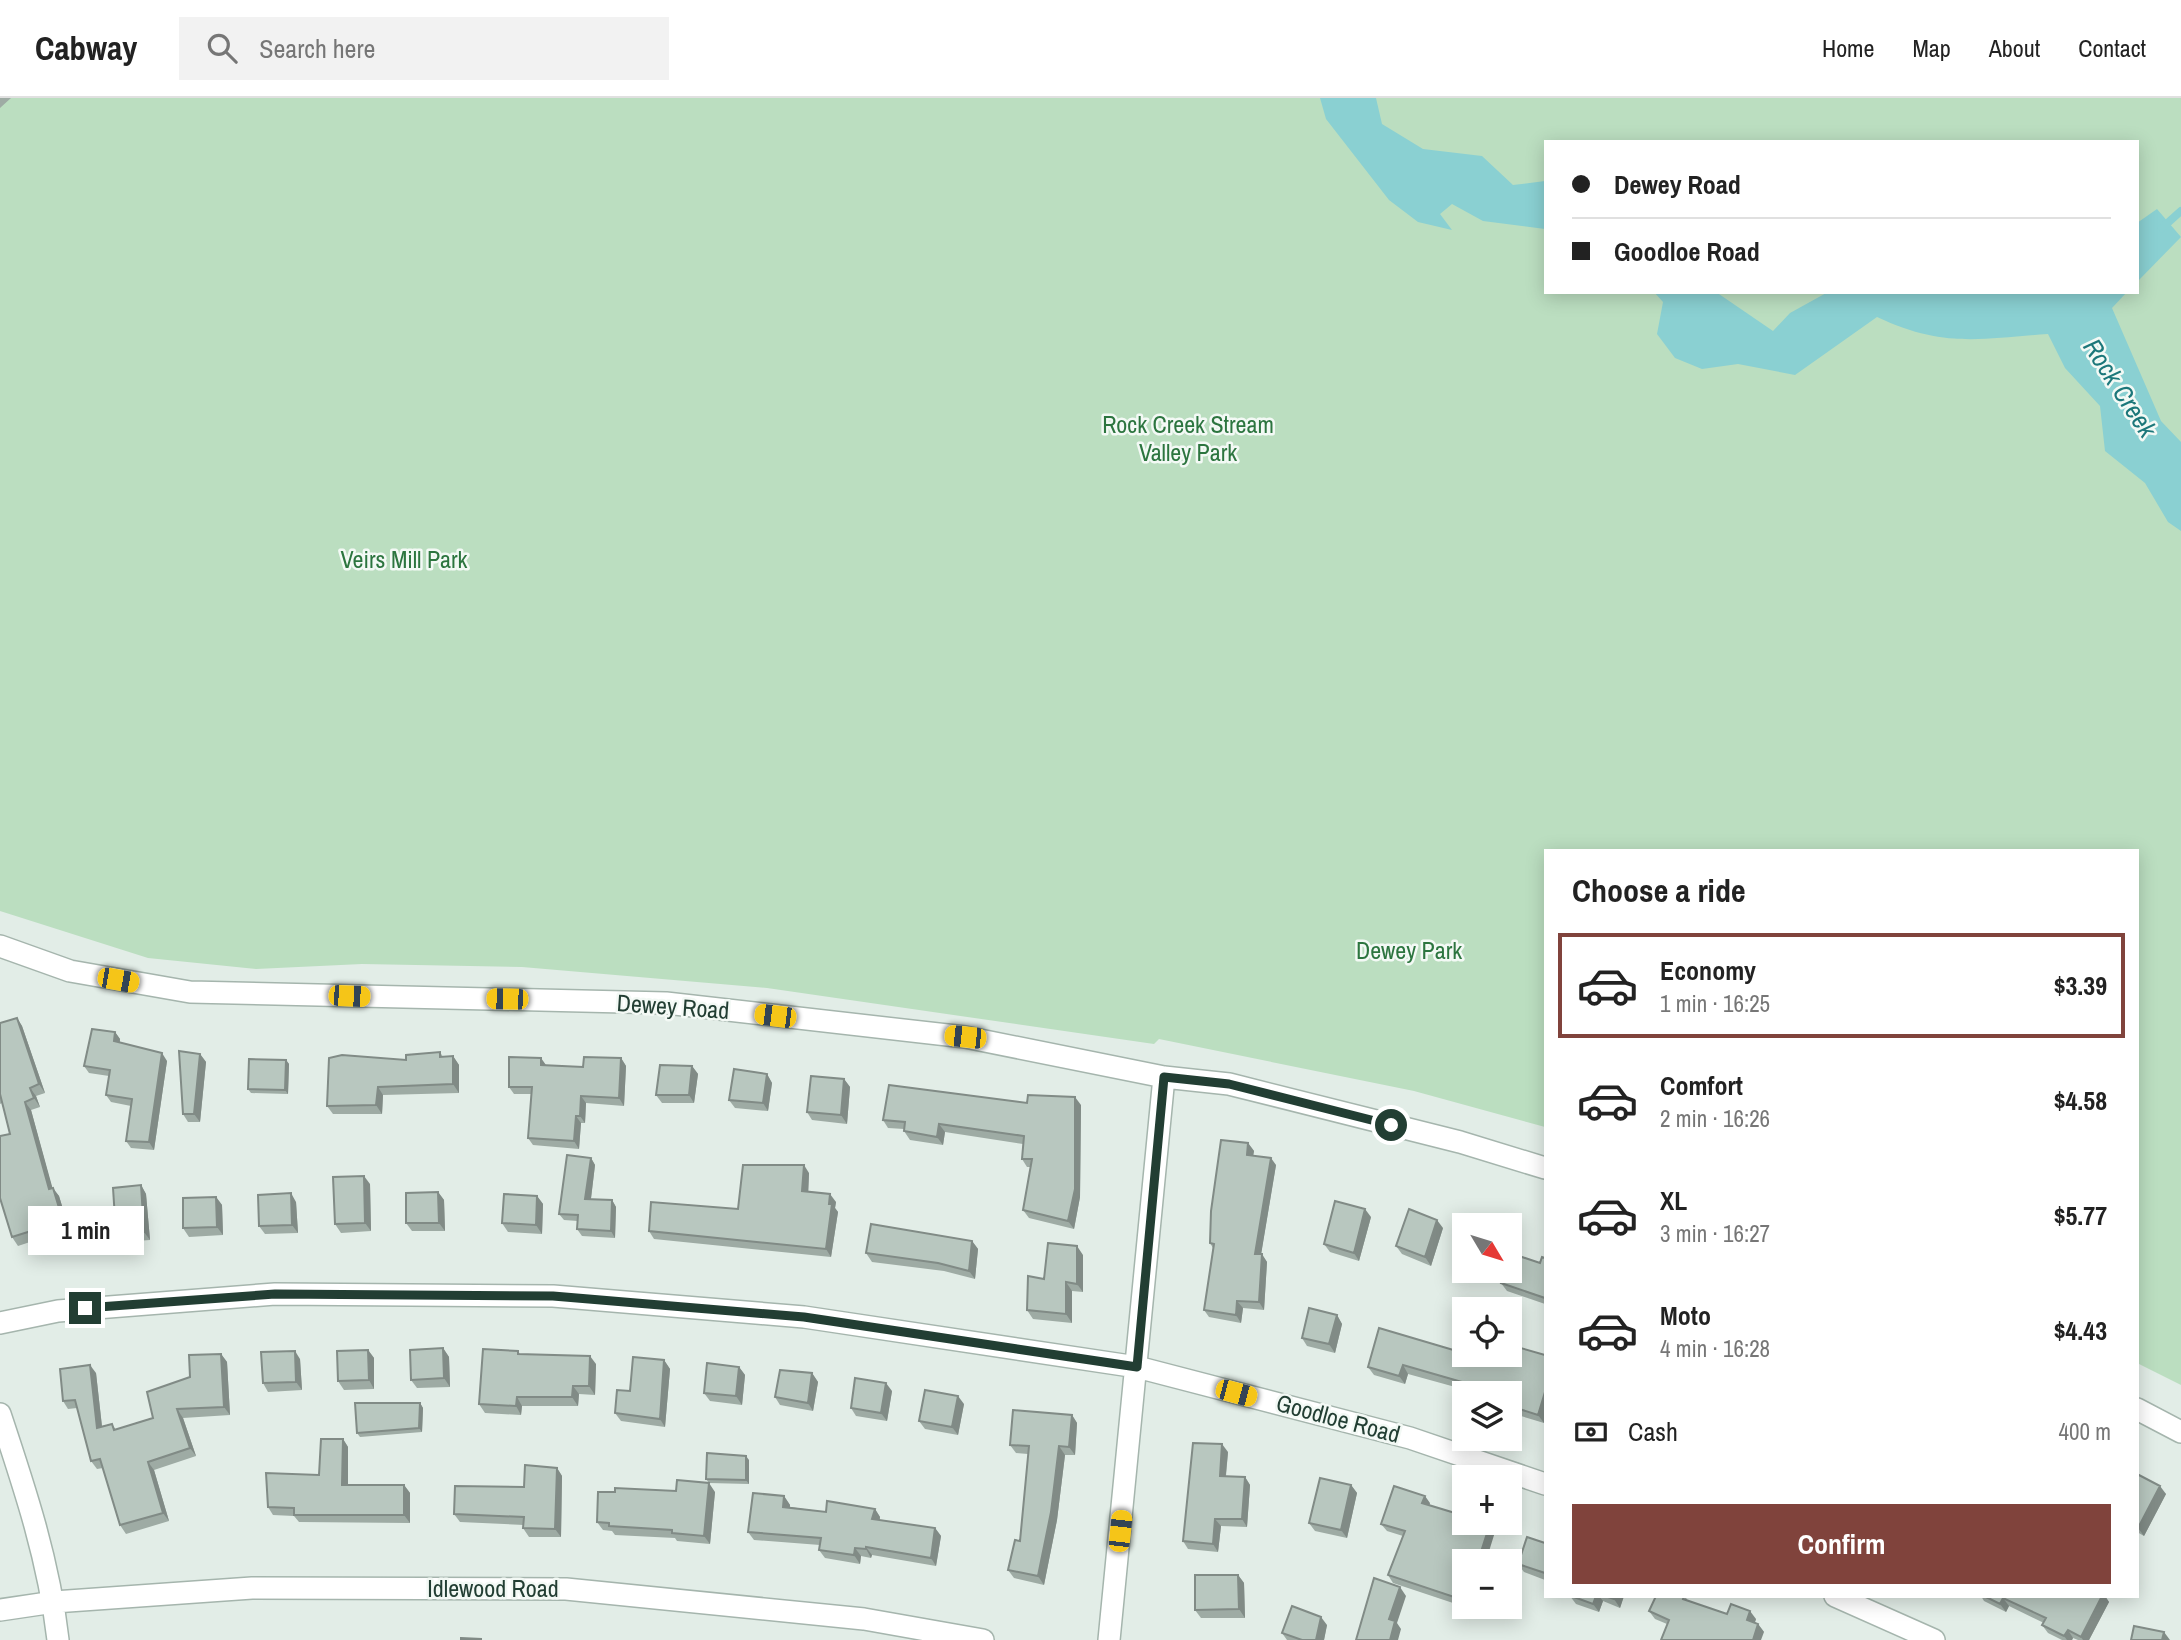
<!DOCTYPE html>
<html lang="en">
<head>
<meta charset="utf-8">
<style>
  :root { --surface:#fff; --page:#f2f2f2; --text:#222; --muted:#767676; --line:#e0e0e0; --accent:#80433c }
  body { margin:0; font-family:"Archivo Narrow",sans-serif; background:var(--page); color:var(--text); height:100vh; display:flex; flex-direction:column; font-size:26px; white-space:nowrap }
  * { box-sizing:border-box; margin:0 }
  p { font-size:23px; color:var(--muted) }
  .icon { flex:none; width:38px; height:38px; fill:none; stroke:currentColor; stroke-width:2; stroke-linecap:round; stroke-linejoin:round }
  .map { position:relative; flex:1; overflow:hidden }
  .side { position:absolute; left:1544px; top:751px; width:595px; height:749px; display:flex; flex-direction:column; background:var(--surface); border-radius:0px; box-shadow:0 4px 18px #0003 }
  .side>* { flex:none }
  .banner { position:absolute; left:1544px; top:42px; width:595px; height:154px; border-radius:0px; box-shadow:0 4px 18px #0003; display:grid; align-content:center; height:154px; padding:0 28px; background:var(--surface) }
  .needle { width:46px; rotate:128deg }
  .buttons { position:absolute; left:1452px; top:1115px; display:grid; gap:14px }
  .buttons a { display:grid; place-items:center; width:70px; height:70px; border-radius:0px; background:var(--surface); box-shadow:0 4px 18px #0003; font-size:35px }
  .end { position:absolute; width:32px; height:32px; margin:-16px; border:9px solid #223e33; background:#fff; box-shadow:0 0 0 4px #fff }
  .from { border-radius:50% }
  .bubble { position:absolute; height:49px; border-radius:0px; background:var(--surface); box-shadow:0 4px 18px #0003; font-size:23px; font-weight:700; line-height:49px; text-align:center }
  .car { position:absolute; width:21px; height:42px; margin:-21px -10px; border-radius:9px; box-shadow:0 0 5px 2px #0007; background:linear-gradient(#f5c518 24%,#345 0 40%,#f5c518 0 76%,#345 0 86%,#f5c518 0) }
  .banner b { display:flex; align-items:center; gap:24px; height:66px; font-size:26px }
  .banner b+b { border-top:2px solid var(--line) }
  .banner i { width:18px; height:18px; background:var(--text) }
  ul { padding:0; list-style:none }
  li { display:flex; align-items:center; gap:21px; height:105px; margin:0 14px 10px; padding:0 14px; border:4px solid transparent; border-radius:0px }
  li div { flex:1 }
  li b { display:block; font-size:26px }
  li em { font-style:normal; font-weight:700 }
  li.active { border-color:var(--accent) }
  li>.icon { width:63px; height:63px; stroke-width:1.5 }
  h2 { padding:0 28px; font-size:32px; line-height:84px }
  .pay { display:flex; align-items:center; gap:18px; height:77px; padding:0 28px; font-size:26px }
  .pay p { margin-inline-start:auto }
  .cta { display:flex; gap:14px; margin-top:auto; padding:14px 28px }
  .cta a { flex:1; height:80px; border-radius:0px; background:var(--accent); color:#fff; font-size:28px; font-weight:700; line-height:80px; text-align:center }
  header { display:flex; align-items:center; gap:42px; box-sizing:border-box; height:98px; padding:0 35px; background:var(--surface); border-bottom:2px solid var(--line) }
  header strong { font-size:33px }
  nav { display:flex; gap:38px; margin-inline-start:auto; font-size:24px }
  .search { width:490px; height:63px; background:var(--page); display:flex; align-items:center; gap:18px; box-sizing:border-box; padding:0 24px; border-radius:0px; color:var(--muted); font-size:26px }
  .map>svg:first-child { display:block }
  .green { fill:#bbdec0; fill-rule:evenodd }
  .water { fill:#8ad0d2 }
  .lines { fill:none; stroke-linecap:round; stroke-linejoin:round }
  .stream { stroke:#8ad0d2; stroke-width:8 }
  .minor-casing { stroke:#a5b5ad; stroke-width:24 }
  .minor { stroke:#fff; stroke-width:21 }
  .wall { fill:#9eaba4 }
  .shaded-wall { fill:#818b86 }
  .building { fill:#b8c7bf; stroke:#818b86; stroke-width:2 }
  .route { stroke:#223e33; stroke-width:9 }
  .labels { text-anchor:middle; stroke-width:5; stroke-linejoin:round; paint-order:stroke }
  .park-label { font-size:24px; fill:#2c753f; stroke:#f3f9f5 }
  .street-label { font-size:24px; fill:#223e33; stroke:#f3f9f5 }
  .water-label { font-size:26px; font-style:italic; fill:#1c777a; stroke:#f3f9f5 }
</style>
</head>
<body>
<header>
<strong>Cabway</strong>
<div class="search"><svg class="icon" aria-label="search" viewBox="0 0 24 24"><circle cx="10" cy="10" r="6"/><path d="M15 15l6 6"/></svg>Search here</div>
<nav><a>Home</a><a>Map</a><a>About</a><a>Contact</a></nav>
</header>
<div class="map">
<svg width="2181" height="1542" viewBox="0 0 2181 1542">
  <rect width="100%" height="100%" fill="#e2ede7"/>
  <path class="green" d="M0,0H2181V1287L2137,1265V752H1545V1029L1414,993L1159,941L1154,946L767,890L522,869L362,866L256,871L148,860L0,813ZM1545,44H2137V194H1545Z"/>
  <path class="water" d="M1320,0H1376L1382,26L1423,51L1482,58L1513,87L1545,83V131L1483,123L1452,106L1440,116L1452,132L1418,124L1389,102L1326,21Z
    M2157,111L2181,139L2137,184V125Z
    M1654,194H1716L1773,233L1790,215L1828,194H2127L2112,210L2161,323L2181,344V433L2168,424L2145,385L2105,353L2100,308L2065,270L2048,236C1979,241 1943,250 1877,219L1795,277L1738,266L1702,271L1675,260L1657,236L1663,204Z"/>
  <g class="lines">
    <path class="stream" d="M2162,130L2181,113"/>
    <g class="minor-casing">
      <path id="minor" d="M0,848L70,873L190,894L666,905L965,939L1164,979L1229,986L1460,1044L1545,1070
        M0,1225L58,1213L275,1196L553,1198L804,1219L1137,1269L1410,1340L1545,1386
        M2137,1311L2181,1334
        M0,1316C25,1391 49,1463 58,1542
        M1835,1498L1934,1542
        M0,1512L54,1504L252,1490L566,1491L864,1521L983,1542
        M1109,1542L1164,979"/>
    </g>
    <use href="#minor" class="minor"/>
  </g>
  <path class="wall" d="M0,0H11L0,10Z
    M17,920L22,928L45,995L36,998L40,1009L31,1012L52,1090L59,1098L69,1131L18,1148L12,1139L10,1036L2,1005L0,1006V925Z
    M115,934L120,941V944L167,963L154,1052L131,1050L126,1043L131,1008L111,1004L106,997L109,978L89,975L84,968Z
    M440,954L443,959L453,958L459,967V995L383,997L382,1016H333L327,1008L406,962Z
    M200,956L206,964L200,1024H188L183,1016Z
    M621,960L626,968L624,1008L586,1005L585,1025H581L579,1051L533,1047L528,1040L531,996H514L509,989L546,968L583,969Z
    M286,962L289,966L288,996L251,995L248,991Z
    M692,968L698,976L694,1005H662L656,997Z
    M767,976L772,985L768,1013L735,1010L729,1002Z
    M844,981L850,989L847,1026L812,1022L807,1014Z
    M1027,1005L1081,1007L1080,1099L1074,1131L1029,1120L1023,1112L1031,1069H1027L1022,1061L1023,1046L945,1034L943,1047L910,1042L904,1033V1031L888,1030L883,1022Z
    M1248,1045L1254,1053L1253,1058L1276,1067L1261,1156L1267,1164L1264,1212L1243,1210L1241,1225L1209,1219L1204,1212L1213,1150L1210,1145Z
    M591,1060L595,1067L591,1101L612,1102L616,1109L615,1140L582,1138L577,1131L578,1123L564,1122L559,1116Z
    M809,1075L808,1094L836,1104L835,1110L838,1114L831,1159L654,1141L649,1133L738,1111Z
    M370,1086L371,1133L341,1135L335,1126Z
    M141,1087L146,1096L150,1142L122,1144L116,1136Z
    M438,1094L444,1102L445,1133H412L406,1125Z
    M537,1098L543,1106L542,1136L508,1134L502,1125Z
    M216,1099L222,1107L223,1137L189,1139L183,1130Z
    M296,1104L298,1135L265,1136L259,1128Z
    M1371,1119L1359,1163L1330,1154L1324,1146Z
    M1443,1130L1431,1168L1402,1156L1396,1148Z
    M972,1143L978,1151L975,1181L944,1173L872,1164L866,1155Z
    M1083,1157V1194L1072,1193V1225L1033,1221L1027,1212L1044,1181Z
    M1545,1160V1206L1507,1193L1501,1185L1540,1165Z
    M1337,1217L1342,1226L1335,1255L1307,1248L1302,1240Z
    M443,1250L449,1259L450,1289L417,1290L411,1282Z
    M368,1252L374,1260V1291L344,1292L338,1283Z
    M518,1253L520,1256L596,1266L595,1297L579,1296L578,1308H522L521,1317L485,1315L479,1306Z
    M221,1256L227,1264L230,1317L183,1320L196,1358L154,1372L169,1423L126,1436L120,1427L103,1370L97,1371L91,1363L77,1310L68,1311L63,1303L96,1275L102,1328L112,1326L116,1332L153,1320L190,1279Z
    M1545,1257V1321L1544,1325L1511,1315L1510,1295H1477L1408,1276L1405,1286L1374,1277L1368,1269L1477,1259Z
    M300,1261L302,1292L268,1294L263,1285Z
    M664,1262L670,1271L665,1329L621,1323L615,1315L630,1293Z
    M739,1269L745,1277L742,1307L710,1303L704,1295Z
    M812,1275L818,1284L813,1313L780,1307L775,1299Z
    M892,1293L887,1323L856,1318L851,1310Z
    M420,1305L423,1310L422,1334L360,1339L357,1335Z
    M964,1306L958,1337L925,1331L919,1323Z
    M1072,1317L1077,1325L1075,1357H1065L1057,1422L1044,1487L1014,1480L1008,1472L1020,1443L1028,1356L1016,1355L1010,1347Z
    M343,1341L348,1349V1387H404L410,1395V1425L299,1424L294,1418L273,1417L268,1409L319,1377Z
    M1228,1354L1226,1378L1245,1379L1250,1387L1247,1429L1221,1428L1218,1454L1188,1451L1183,1443Z
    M749,1362V1386L709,1385L706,1381Z
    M557,1370L562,1378L561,1439H529L523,1430L524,1427L460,1424L454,1416L524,1389Z
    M2137,1376L2166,1396L2144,1438L2137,1434Z
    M1351,1387L1357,1395L1347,1440L1315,1433L1309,1425Z
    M715,1394L710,1446L677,1443L675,1440L615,1437L612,1433L603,1432L597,1424Z
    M784,1398L790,1407V1409L826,1414L875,1411L880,1419V1422L935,1430L941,1438L936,1468L872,1457L871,1460L861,1458L860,1466L825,1460L819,1452L820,1447L754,1442L748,1434Z
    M1430,1405L1429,1407L1495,1434L1465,1463V1504L1464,1503L1462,1508L1393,1485L1388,1477L1403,1438L1387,1433L1381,1426Z
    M1545,1445V1482L1524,1474L1518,1466Z
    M1238,1477L1244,1485L1245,1520H1201L1195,1512Z
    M1570,1498H1624L1620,1510L1603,1503L1599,1514L1576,1506Z
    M1685,1498L1688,1503L1727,1516L1756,1521L1755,1524L1758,1526L1764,1534L1667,1526L1655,1521L1649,1513Z
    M1981,1498H2105L2109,1504L2089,1542H2078L2073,1540L2072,1542H2062L2048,1535L2042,1527L2044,1525L2009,1508L2006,1514L1984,1503Z
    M1327,1527L1324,1542H1287L1282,1535Z"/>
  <path class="shaded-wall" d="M17,920L22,928L45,995L39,986Z
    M115,934L120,941L119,950L114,943Z
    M162,955L167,963L154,1052L149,1044Z
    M200,956L206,964L200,1024L194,1016Z
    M453,958L459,967V995L453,986Z
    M541,960L546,967V975L541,967Z
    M621,960L626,968L624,1008L619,1000Z
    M286,962L289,966L288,996L285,992Z
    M692,968L698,976L694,1005L689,997Z
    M767,976L772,985L768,1013L763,1005Z
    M844,981L850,989L847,1026L841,1017Z
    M378,989L383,997L382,1016L376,1007Z
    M30,990L36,998L40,1009L34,1000Z
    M581,998L586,1005L585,1025L580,1018Z
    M1075,999L1081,1007L1080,1099L1074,1131L1068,1123Z
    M25,1004L31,1012L55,1099L49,1091Z
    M576,1018L581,1025L579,1051L574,1043Z
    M939,1026L945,1034L943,1047L937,1039Z
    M1248,1045L1254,1053L1252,1064L1247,1057Z
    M591,1060L595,1067L590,1108L585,1101Z
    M1271,1060L1276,1067L1260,1163L1255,1156Z
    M804,1067L809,1075L808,1101L802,1093Z
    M364,1078L370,1086L371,1133L365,1125Z
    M141,1087L146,1096L150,1142L144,1134Z
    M53,1090L59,1098L69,1131L63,1123Z
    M438,1094L444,1102L445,1133L439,1125Z
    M291,1095L296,1104L298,1135L292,1127Z
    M830,1096L836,1104L835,1110L838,1114L831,1159L826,1151Z
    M537,1098L543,1106L542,1136L536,1127Z
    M216,1099L222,1107L223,1137L217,1129Z
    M612,1102L616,1109L615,1140L611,1133Z
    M1365,1111L1371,1119L1359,1163L1354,1155Z
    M1437,1122L1443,1130L1431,1168L1425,1159Z
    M972,1143L978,1151L975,1181L969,1173Z
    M1077,1148L1083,1157V1194L1077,1186Z
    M1262,1156L1267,1164L1264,1212L1259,1204Z
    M1066,1184L1072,1193V1225L1066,1216Z
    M1237,1203L1243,1210L1241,1225L1236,1217Z
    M1337,1217L1342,1226L1335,1255L1329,1246Z
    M443,1250L449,1259L450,1289L444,1280Z
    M368,1252L374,1260V1291L369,1282Z
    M295,1253L300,1261L302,1292L296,1284Z
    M221,1256L227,1264L230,1317L224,1309Z
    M590,1258L596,1266L595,1297L589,1288Z
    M664,1262L670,1271L665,1329L660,1321Z
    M90,1267L96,1275L103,1338L97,1330Z
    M1403,1267L1408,1276L1405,1286L1399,1278Z
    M739,1269L745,1277L742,1307L736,1298Z
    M812,1275L818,1284L813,1313L808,1305Z
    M886,1285L892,1293L887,1323L881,1315Z
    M573,1288L579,1296L578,1308L572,1299Z
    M1545,1294V1321L1544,1325L1538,1317Z
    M958,1298L964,1306L958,1337L952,1329Z
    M517,1299L522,1308L521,1317L516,1308Z
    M420,1305L423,1310L422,1334L419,1330Z
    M177,1311L183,1320L196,1358L190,1350Z
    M1072,1317L1077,1325L1075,1357L1069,1349Z
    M343,1341L348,1349V1395L342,1387Z
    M1222,1346L1228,1354L1225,1385L1220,1378Z
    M1059,1348L1065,1357L1057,1422L1044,1487L1038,1478Z
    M746,1358L749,1362V1386L746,1382Z
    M148,1364L154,1372L169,1423L163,1415Z
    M557,1370L562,1378L561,1439L555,1431Z
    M1245,1379L1250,1387L1247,1429L1242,1421Z
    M709,1385L715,1394L710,1446L704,1438Z
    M404,1387L410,1395V1425L404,1417Z
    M1351,1387L1357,1395L1347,1440L1341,1432Z
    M2160,1388L2166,1396L2144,1438L2138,1430Z
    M784,1398L790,1407L789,1417L783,1409Z
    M1425,1398L1430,1405L1428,1412L1422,1405Z
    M875,1411L880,1419L878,1429L872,1421Z
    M1215,1421L1221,1428L1218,1454L1213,1446Z
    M1490,1426L1495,1434L1486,1463H1478Z
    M935,1430L941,1438L936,1468L931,1460Z
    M866,1449L872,1457L871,1460L866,1451Z
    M855,1450L861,1458L860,1466L854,1457Z
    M1238,1477L1244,1485L1245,1520L1239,1511Z
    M1400,1489L1406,1498L1397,1525L1401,1531L1398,1542H1390L1389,1521Z
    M1458,1496L1464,1503L1462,1508L1457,1500Z
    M1596,1498H1599L1603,1503L1599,1514L1593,1506Z
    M1615,1498H1624L1620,1510L1614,1501Z
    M2102,1498H2105L2109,1504L2089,1542H2083L2081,1539Z
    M2003,1500L2009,1508L2006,1514L2000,1506Z
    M1750,1513L1756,1521L1753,1530L1747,1522Z
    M1321,1519L1327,1527L1324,1542H1316Z
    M1758,1526L1764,1534L1761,1542H1753Z
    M2068,1532L2073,1540L2072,1542H2067L2064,1538Z
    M2164,1534L2170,1542H2162Z"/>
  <path class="building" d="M17,920L39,986L30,990L34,1000L25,1004L49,1091L53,1090L63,1123L12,1139L0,1100V1038L10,1036L0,996V925Z
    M92,931L115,934L114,943L162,955L149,1044L126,1043L132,1001L106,997L110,972L84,968Z
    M179,953L200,956L194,1016H183Z
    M440,954V959L453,958V986L378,989L376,1007L327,1008L329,960L342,957L406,962V957Z
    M509,959L541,960V967L583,969L584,959L621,960L619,1000L581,998L580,1018H576L574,1043L528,1040L532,989H509Z
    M249,961L286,962L285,992L248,991Z
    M660,967L692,968L689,997H656Z
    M734,971L767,976L763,1005L729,1002Z
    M811,978L844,981L841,1017L807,1014Z
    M889,987L1027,1005L1028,997L1075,999V1091L1068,1123L1023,1112L1032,1061H1022L1024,1038L939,1026L937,1039L904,1033L905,1024L883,1022Z
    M1221,1042L1248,1045L1247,1057L1271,1060L1255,1156H1262L1259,1204L1237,1203L1236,1217L1204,1212L1214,1146L1210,1145L1211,1113Z
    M567,1057L591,1060L585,1101L612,1102L611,1133L577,1131L578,1117L559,1116Z
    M743,1067H804L802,1093L830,1096L829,1106H832L826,1151L649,1133L651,1104L738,1111Z
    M364,1078L365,1125L335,1126L333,1079Z
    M141,1087L144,1134L116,1136L113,1090Z
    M438,1094L439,1125H406V1095Z
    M291,1095L292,1127L259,1128L258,1097Z
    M504,1096L537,1098L536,1127L502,1125Z
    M216,1099L217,1129L183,1130V1100Z
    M1335,1103L1365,1111L1354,1155L1324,1146Z
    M1409,1111L1437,1122L1425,1159L1396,1148Z
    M871,1126L972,1143L969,1173L938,1165L866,1155Z
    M1048,1145L1077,1148V1186L1066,1184V1216L1027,1212L1028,1178L1044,1181Z
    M1510,1155L1540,1165L1542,1159L1545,1160V1200L1501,1185L1505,1172H1510Z
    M1309,1210L1337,1217L1329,1246L1302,1240Z
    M1379,1230L1477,1259L1478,1256H1510V1247L1545,1257V1294L1538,1317L1510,1308V1295H1500L1403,1267L1399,1278L1368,1269Z
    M443,1250L444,1280L411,1282L410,1252Z
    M483,1251L518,1253V1256L590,1258L589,1288H573L572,1299H517L516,1308L479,1306Z
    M368,1252L369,1282L338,1283L337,1253Z
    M295,1253L296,1284L263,1285L261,1254Z
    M221,1256L224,1309L177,1311L190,1350L148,1364L163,1415L120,1427L100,1361L91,1363L75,1302L63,1303L60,1271L90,1267L97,1330L112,1326L114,1332L153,1320L147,1294L190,1279L189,1257Z
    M633,1259L664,1262L660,1321L615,1315L617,1292L630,1293Z
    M707,1265L739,1269L736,1298L704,1295Z
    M780,1272L812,1275L808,1305L775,1299Z
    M855,1280L886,1285L881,1315L851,1310Z
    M925,1292L958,1298L952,1329L919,1323Z
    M355,1305H420L419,1330L357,1335Z
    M1013,1312L1072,1317L1069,1349L1059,1348L1051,1414L1038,1478L1008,1472L1015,1442L1020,1443L1029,1348L1010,1347Z
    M321,1341H343L342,1387H404V1417H294V1410L268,1409L266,1375L319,1377Z
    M1193,1345L1222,1346L1220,1378L1245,1379L1242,1421H1215L1213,1446L1183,1443Z
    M707,1355L746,1358V1382L706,1381Z
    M525,1367L557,1370L555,1431L523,1430L524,1419L454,1416L455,1388L524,1389Z
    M2137,1376L2160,1388L2138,1430L2137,1429Z
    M1320,1380L1351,1387L1341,1432L1309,1425Z
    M677,1382L709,1385L704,1438L672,1435V1432L609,1428V1425L597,1424L598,1394H615V1390L676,1393Z
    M1394,1388L1425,1398L1422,1405L1465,1418V1424H1484L1490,1426L1478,1463H1465V1498L1458,1496L1457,1500L1388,1477L1405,1433L1381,1426Z
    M753,1395L784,1398L783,1409L826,1414L827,1403L875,1411L872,1421L935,1430L931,1460L866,1449V1451L855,1450L854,1457L819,1452L821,1440L748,1434Z
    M1527,1439L1545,1445V1475L1518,1466Z
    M1195,1477H1238L1239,1511L1195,1512Z
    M1374,1480L1400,1489L1389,1521L1395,1523L1390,1542H1356Z
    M1571,1498H1596L1593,1506Z
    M1605,1498H1615L1614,1501Z
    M1656,1498H1684L1683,1501L1727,1516L1731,1506L1750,1513L1747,1522L1758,1526L1753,1542H1661L1669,1522L1649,1513Z
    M1984,1498H2102L2081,1539L2068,1532L2064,1538L2042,1527L2046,1520L2003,1500L2000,1506Z
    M1292,1508L1321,1519L1316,1542H1302L1282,1535Z
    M2134,1528L2164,1534L2162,1542H2131Z
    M461,1540L481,1541V1542H461Z"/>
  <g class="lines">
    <path class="route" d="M85,1210L275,1196L553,1198L804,1219L1137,1269L1164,979L1229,986L1391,1027"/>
  </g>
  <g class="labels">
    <g class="park-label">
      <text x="1188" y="335">Rock Creek Stream<tspan x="1188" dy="28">Valley Park</tspan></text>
      <text x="404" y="470">Veirs Mill Park</text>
      <text x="1409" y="861">Dewey Park</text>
    </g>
    <g class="street-label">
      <text transform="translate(673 909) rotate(4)" y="8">Dewey Road</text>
      <text transform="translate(1338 1321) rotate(15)" y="8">Goodloe Road</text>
      <text x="493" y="1499">Idlewood Road</text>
    </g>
    <g class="water-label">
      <text transform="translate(2120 290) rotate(57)" y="9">Rock Creek</text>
    </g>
  </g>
</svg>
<div class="buttons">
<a><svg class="needle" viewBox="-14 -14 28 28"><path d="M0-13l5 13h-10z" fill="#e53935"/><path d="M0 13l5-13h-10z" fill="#767676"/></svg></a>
<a><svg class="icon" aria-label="locate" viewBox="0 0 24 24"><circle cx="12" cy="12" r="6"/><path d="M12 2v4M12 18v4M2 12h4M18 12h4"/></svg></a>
<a><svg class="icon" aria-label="layers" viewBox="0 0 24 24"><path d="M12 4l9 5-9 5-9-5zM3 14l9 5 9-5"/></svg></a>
<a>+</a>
<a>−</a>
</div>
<i class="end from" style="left:1391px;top:1027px"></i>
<i class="end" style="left:85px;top:1210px"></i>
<div class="bubble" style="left:28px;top:1108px;width:116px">1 min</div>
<i class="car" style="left:118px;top:882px;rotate:100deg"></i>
<i class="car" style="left:349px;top:898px;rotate:92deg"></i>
<i class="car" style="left:507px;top:901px;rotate:271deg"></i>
<i class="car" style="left:775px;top:918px;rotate:277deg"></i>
<i class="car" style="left:965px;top:939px;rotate:276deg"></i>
<i class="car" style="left:1236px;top:1295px;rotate:105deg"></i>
<i class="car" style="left:1120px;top:1433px;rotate:6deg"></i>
<div class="banner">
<b><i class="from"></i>Dewey Road</b>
<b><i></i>Goodloe Road</b>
</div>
<section class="side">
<h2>Choose a ride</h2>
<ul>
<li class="active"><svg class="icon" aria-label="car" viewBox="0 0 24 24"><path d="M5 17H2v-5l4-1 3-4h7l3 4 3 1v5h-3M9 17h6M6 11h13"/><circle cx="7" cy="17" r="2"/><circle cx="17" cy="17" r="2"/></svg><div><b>Economy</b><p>1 min · 16:25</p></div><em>$3.39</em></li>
<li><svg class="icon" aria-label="car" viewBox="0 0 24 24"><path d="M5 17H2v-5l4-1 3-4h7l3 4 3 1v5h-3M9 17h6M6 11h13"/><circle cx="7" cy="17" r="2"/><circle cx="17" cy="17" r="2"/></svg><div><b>Comfort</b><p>2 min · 16:26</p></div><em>$4.58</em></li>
<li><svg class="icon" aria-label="car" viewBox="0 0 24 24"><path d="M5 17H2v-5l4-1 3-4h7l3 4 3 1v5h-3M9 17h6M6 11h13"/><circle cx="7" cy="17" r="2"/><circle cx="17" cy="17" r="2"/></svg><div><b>XL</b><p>3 min · 16:27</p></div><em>$5.77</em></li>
<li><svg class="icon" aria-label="car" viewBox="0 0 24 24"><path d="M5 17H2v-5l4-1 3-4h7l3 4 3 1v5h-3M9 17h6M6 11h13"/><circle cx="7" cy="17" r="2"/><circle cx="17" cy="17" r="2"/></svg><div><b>Moto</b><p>4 min · 16:28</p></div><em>$4.43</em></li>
</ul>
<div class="pay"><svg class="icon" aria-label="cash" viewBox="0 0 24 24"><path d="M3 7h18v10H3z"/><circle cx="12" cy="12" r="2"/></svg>Cash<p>400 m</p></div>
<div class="cta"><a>Confirm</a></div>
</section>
</div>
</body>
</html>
